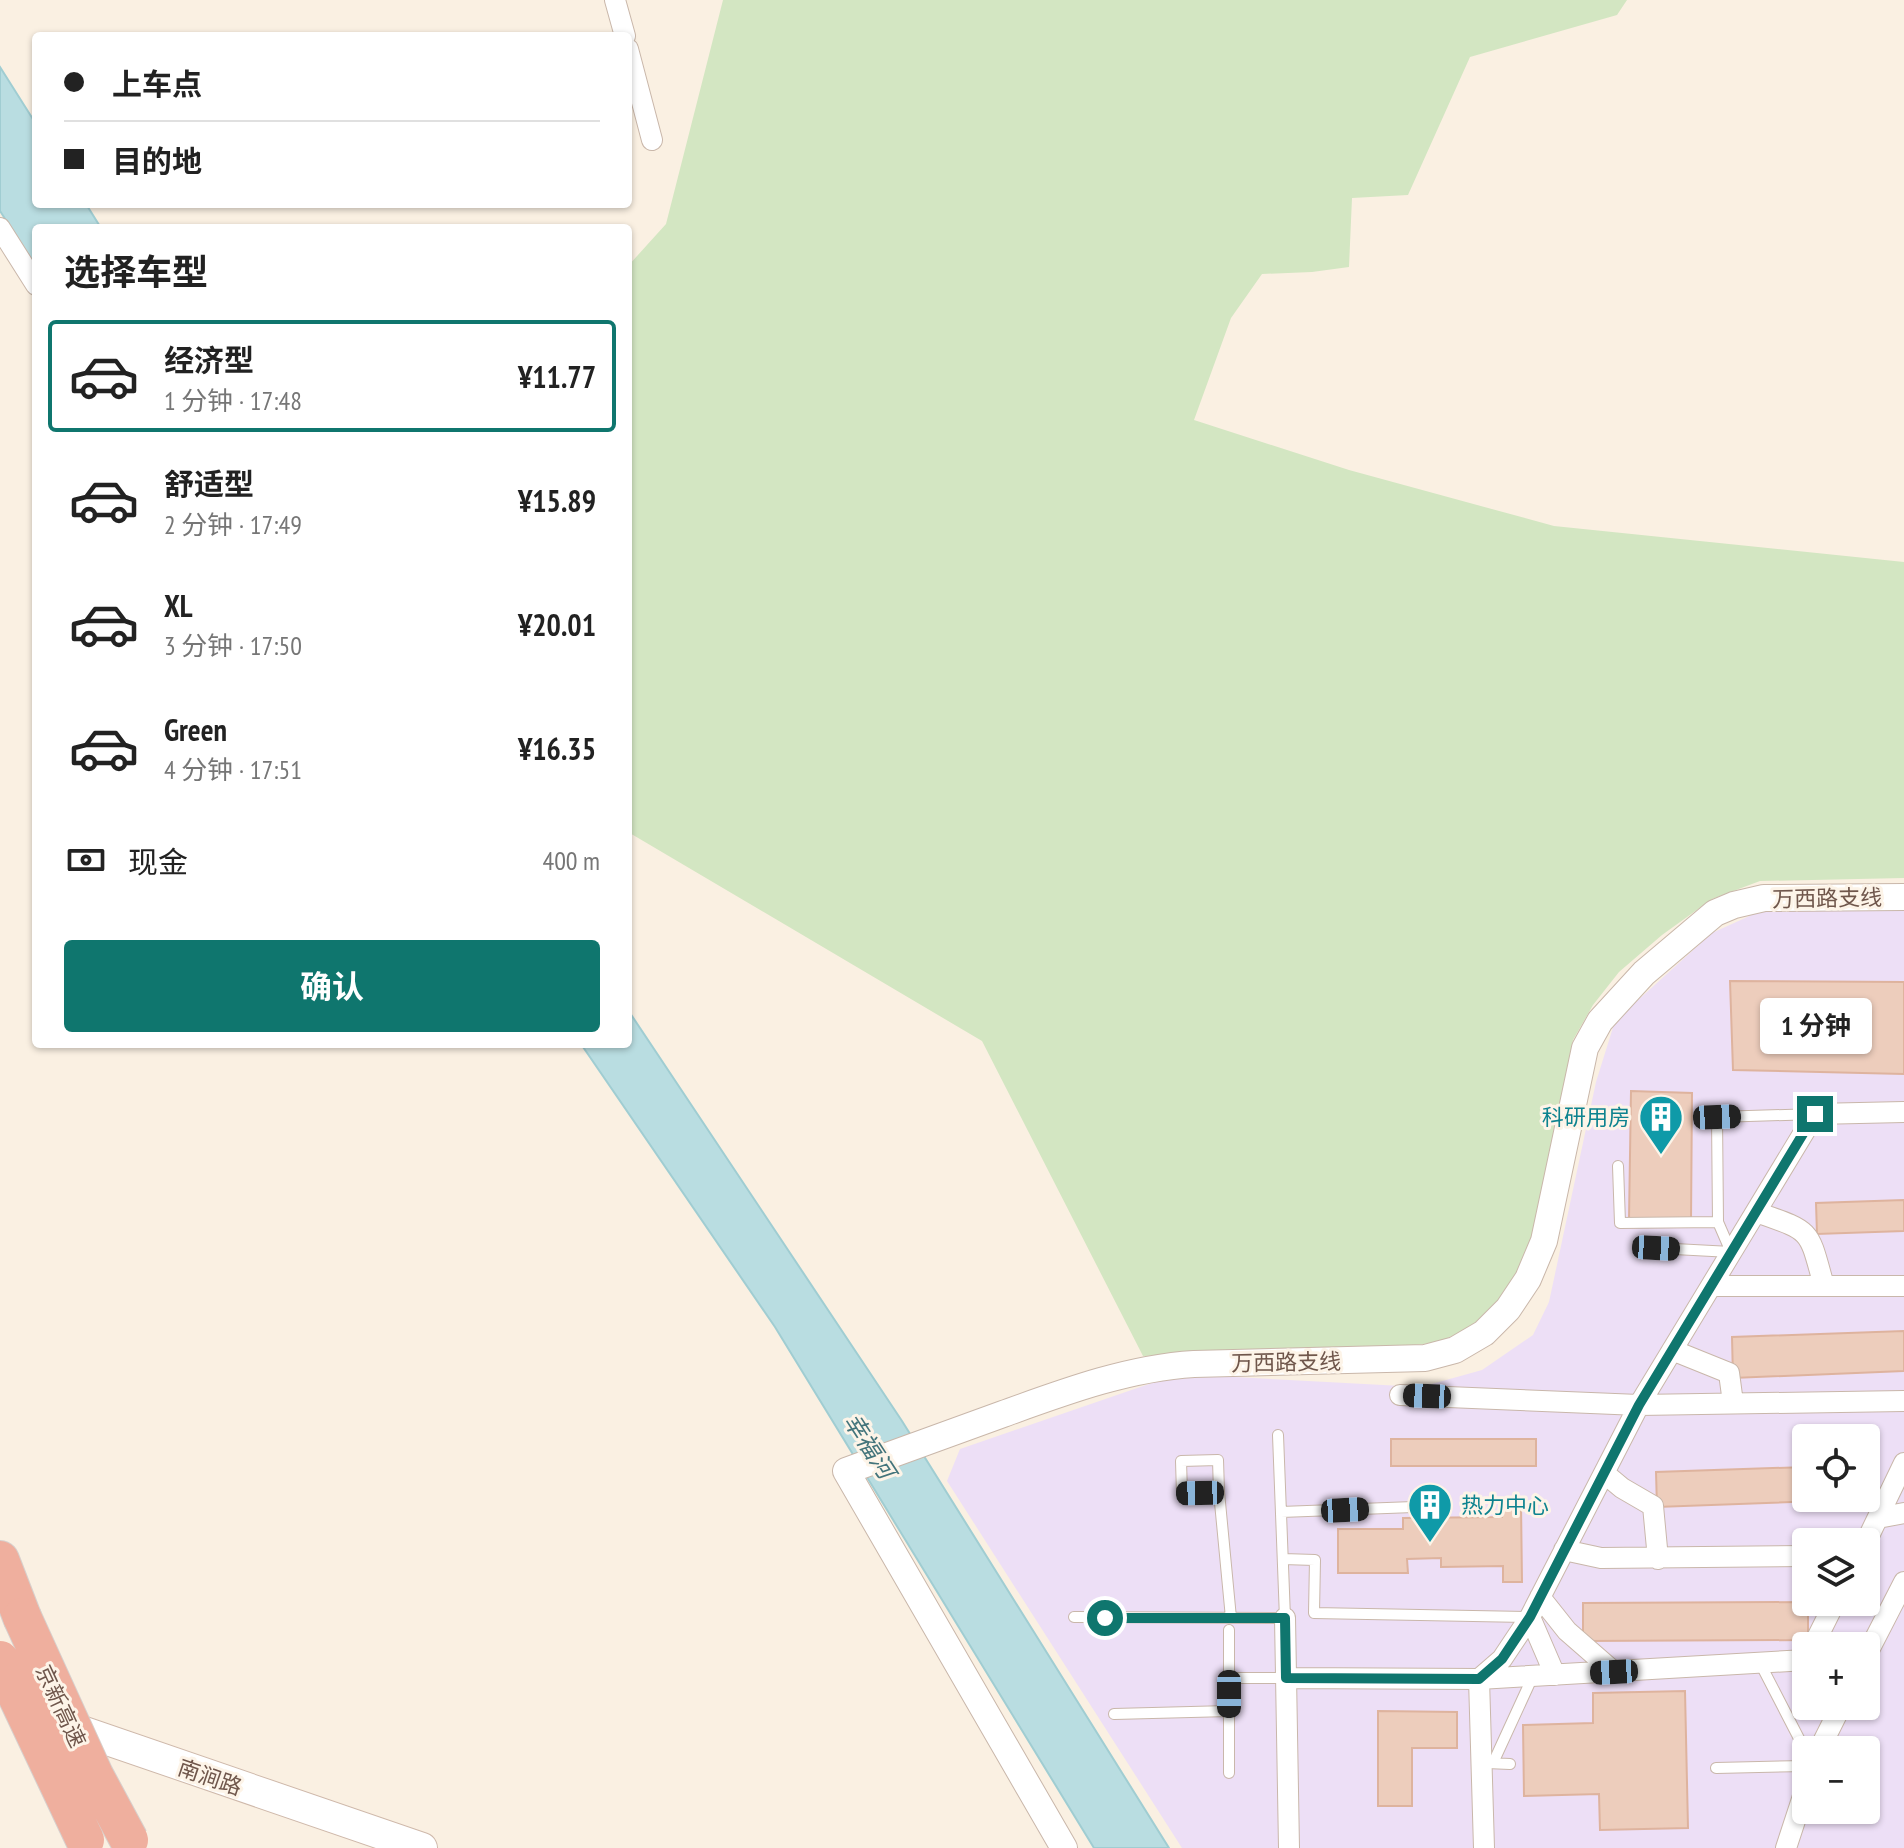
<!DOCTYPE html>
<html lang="zh">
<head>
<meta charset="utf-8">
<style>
  :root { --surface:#fff; --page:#f6f6f6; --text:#222; --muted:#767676; --line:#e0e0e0; --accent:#0f766e }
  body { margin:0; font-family:"PT Sans Narrow","Noto Sans SC",sans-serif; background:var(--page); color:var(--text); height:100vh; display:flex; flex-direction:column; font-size:30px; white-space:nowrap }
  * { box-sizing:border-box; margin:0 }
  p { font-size:26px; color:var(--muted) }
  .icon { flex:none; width:44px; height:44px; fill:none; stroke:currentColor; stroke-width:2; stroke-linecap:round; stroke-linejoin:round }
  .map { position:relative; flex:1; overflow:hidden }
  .panel { position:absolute; left:32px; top:224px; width:600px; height:824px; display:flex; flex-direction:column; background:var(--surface); border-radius:8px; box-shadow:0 2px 6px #0004 }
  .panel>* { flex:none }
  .top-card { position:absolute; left:32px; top:32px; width:600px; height:176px; border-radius:8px; box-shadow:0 2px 6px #0004; display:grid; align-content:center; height:176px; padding:0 32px; background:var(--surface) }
  .tools { position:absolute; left:1792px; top:1424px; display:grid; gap:16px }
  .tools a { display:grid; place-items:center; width:88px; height:88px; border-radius:8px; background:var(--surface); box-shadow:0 2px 6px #0004; font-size:40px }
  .end { position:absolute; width:36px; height:36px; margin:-18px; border:10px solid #0f766e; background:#fff; box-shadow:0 0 0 4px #fff }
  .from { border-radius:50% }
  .bubble { position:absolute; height:56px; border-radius:8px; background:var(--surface); box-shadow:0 2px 6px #0004; font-size:26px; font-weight:700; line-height:56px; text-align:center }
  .car { position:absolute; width:24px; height:48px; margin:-24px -12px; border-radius:10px; box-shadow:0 0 6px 2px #0007; background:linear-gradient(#222 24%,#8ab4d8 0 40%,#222 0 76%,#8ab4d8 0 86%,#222 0) }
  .top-card b { display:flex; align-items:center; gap:28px; height:76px; font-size:30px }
  .top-card b+b { border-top:2px solid var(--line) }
  .top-card i { width:20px; height:20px; background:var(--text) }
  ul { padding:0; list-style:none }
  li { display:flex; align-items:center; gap:24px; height:112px; margin:0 16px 12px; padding:0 16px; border:4px solid transparent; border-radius:8px }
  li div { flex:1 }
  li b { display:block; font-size:30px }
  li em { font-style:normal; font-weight:700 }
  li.current { border-color:var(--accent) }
  li>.icon { width:72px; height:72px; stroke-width:1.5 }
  h2 { padding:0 32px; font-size:36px; line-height:96px }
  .pay { display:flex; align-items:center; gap:20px; height:88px; padding:0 32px; font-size:30px }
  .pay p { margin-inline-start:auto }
  .button { display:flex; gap:16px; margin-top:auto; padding:16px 32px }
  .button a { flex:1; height:92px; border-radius:8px; background:var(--accent); color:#fff; font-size:32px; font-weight:700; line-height:92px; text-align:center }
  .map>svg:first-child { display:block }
  .education { fill:#eddff6; fill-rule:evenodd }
  .green { fill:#d3e6c2 }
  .water { fill:#b9dde1; stroke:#a0cdd2; stroke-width:2 }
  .building { fill:#edcdbc; stroke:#deb39e; stroke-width:2 }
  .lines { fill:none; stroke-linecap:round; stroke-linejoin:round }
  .service-casing { stroke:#c9b7aa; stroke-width:12 }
  .minor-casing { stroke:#c9b7aa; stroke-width:22 }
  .tertiary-casing { stroke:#c9b7aa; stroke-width:28 }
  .secondary-casing { stroke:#cfb9ab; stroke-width:32 }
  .motorway-casing { stroke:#d7d0cd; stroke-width:40 }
  .service { stroke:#fff; stroke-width:10 }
  .minor { stroke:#fff; stroke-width:20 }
  .tertiary { stroke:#fff; stroke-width:26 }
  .secondary { stroke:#fff; stroke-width:30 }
  .motorway { stroke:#efaf9e; stroke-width:38 }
  .motorway-bridge-casing { stroke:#d7d0cd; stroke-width:40; stroke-linecap:butt }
  .motorway-bridge { stroke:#efaf9e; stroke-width:38 }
  .route { stroke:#0f766e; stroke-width:10 }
  .labels { text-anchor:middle; stroke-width:6; stroke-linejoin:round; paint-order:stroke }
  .street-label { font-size:22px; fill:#6f564b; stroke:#fdf4e8 }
  .culture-label { font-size:22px; fill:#0d838f; stroke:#fdf4e8; text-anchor:end }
  .water-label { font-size:24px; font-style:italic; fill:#43747b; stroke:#fdf4e8 }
</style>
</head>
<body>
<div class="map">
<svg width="1904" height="1848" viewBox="0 0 1904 1848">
  <rect width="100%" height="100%" fill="#faf0e2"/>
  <path class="education" d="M1904,907V1848H1182L947,1481L960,1449L1178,1374L1421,1387L1482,1370L1533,1335L1549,1302L1596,1082L1615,1021L1712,933L1765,909ZM1806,1438H1866V1498H1806ZM1806,1542H1866V1602H1806ZM1806,1646H1866V1706H1806ZM1806,1750H1866V1810H1806Z"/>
  <path class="green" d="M723,0H1627L1617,15L1470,57L1408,195L1352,198L1349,267L1312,272L1262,274L1231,318L1194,420L1349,470L1554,526L1904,562V878L1760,881L1712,899L1662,935L1619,972L1593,1005L1573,1040L1530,1243L1510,1288L1470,1328L1439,1342L1383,1349L1143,1356L982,1041L628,832V266L666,224Z"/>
  <path class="water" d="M0,67L36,124V204H86L101,228H36V267L0,211Z
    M628,1010L902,1421L1169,1848H1094L775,1327L581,1044H628Z"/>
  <path class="building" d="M1730,981L1904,982V1074L1733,1070Z
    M1631,1091L1692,1093L1691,1221L1629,1219Z
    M1904,1200V1231L1817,1234L1816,1203Z
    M1904,1331V1371L1733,1378L1732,1337Z
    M1391,1439H1536V1466H1391Z
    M1866,1465H1874L1875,1499L1657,1507L1656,1472L1806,1467V1498H1866Z
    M1521,1504L1522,1582H1503V1566L1441,1567V1558L1407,1559L1408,1573H1338V1529H1403V1518L1502,1517V1505Z
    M1808,1602V1640L1583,1641V1603Z
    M1685,1691L1688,1828L1600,1830L1599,1794L1524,1796L1523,1725L1593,1723V1693Z
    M1378,1711L1457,1712V1748H1412V1806H1378Z"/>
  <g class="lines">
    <g class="service-casing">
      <path id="service" d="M1618,1166L1620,1223L1718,1222
        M1656,1248L1731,1252L1718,1222L1717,1117L1815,1114
        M1218,1460L1219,1492L1182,1493L1181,1461Z
        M1219,1492L1231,1618
        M1281,1512L1440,1506
        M1283,1559L1315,1560L1314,1613L1530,1617
        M1074,1617L1285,1618L1278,1435
        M1229,1630V1678
        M1760,1663L1806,1752
        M1114,1714L1229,1711
        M1487,1763L1510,1764
        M1493,1763L1533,1676
        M1716,1768L1806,1766
        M1229,1773V1678H1286"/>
    </g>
    <g class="minor-casing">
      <path id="minor" d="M615,0L625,36
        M628,49L652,140
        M0,228L36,285
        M1756,1212C1813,1232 1808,1228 1824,1286
        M1711,1286H1904
        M1672,1350L1729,1373L1733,1403
        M1400,1395L1639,1405L1904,1401
        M1604,1473L1622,1488L1653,1506L1658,1559
        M1878,1518L1904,1513
        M1866,1542L1904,1463
        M1564,1550L1601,1558L1806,1556
        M1540,1597L1567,1631L1614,1672
        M1530,1617L1555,1675
        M1285,1618L1289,1848
        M1813,1646L1835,1602
        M1866,1656L1904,1582
        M1286,1678L1479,1679L1806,1660
        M1819,1750L1841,1706
        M1484,1848L1479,1679L1502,1659L1530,1617L1639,1405L1815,1114L1904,1112
        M1786,1848L1806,1787"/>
    </g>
    <g class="tertiary-casing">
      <path id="tertiary" d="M1064,1848L846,1471C898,1452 951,1433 1003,1414C1064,1392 1128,1368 1194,1364L1425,1358L1455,1350L1484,1333L1508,1309L1528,1279L1544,1241L1585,1048L1600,1021L1644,973L1715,913L1734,905L1764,898L1904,897"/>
    </g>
    <g class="secondary-casing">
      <path id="secondary" d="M61,1724L422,1848"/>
    </g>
    <g class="motorway-casing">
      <path id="motorway" d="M0,1560L22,1617"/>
    </g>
    <use href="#service" class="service"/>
    <use href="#minor" class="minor"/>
    <use href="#tertiary" class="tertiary"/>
    <use href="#secondary" class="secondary"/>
    <use href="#motorway" class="motorway"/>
    <g class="motorway-bridge-casing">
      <path id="motorway-bridge" d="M22,1617L94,1775L129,1840
        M0,1660L85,1840"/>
    </g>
    <use href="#motorway-bridge" class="motorway-bridge"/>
  </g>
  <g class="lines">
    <path class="route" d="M1105,1618H1285L1286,1678L1479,1679L1502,1659L1530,1617L1639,1405L1815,1114"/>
  </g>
  <defs>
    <g id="building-pin" transform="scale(2.3)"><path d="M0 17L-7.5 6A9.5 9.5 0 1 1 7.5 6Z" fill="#0f9aa8" stroke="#fdf4e8"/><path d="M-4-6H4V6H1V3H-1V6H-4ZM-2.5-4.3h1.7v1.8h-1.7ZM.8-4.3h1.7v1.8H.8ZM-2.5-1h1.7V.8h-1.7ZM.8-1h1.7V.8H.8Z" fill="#fff"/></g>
  </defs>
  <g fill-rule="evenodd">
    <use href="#building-pin" x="1661" y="1117"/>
    <use href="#building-pin" x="1430" y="1505"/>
  </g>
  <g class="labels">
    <g class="street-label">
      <text transform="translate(1827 898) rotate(-1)" y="8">万西路支线</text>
      <text transform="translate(1286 1362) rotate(-1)" y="8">万西路支线</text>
      <text transform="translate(61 1706) rotate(65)" y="8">京新高速</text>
      <text transform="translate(210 1777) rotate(19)" y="8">南涧路</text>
    </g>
    <g class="culture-label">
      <text x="1630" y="1125">科研用房</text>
      <text x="1461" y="1513" text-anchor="start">热力中心</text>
    </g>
    <g class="water-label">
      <text transform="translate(869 1446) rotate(57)" y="8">幸福河</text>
    </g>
  </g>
</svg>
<div class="tools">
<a><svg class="icon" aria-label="locate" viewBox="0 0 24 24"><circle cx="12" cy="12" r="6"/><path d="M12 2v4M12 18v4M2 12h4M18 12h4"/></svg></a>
<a><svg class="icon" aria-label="layers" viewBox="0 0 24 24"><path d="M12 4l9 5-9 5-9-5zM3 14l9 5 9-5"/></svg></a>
<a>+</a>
<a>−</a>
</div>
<i class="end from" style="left:1105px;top:1618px"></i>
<i class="end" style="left:1815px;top:1114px"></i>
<div class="bubble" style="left:1760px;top:998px;width:112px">1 分钟</div>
<i class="car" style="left:1717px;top:1117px;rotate:88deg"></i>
<i class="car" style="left:1656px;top:1248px;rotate:93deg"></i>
<i class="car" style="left:1427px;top:1396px;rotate:272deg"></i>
<i class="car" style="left:1200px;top:1493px;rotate:269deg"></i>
<i class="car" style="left:1345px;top:1510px;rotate:87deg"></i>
<i class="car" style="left:1614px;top:1672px;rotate:267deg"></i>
<i class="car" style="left:1229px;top:1694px;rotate:180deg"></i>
<div class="top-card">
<b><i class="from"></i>上车点</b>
<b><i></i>目的地</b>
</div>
<section class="panel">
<h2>选择车型</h2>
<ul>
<li class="current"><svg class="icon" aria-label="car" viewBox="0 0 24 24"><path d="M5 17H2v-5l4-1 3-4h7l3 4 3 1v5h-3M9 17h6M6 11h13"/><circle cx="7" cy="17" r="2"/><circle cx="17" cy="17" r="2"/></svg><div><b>经济型</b><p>1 分钟 · 17:48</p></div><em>¥11.77</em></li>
<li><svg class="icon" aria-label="car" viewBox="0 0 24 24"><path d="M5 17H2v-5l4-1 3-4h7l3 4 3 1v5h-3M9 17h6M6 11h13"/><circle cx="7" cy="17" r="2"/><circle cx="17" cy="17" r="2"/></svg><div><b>舒适型</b><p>2 分钟 · 17:49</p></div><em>¥15.89</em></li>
<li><svg class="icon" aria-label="car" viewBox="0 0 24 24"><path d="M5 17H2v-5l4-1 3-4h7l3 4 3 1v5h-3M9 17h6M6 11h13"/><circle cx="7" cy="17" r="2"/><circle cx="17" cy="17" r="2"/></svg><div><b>XL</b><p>3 分钟 · 17:50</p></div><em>¥20.01</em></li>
<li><svg class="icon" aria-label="car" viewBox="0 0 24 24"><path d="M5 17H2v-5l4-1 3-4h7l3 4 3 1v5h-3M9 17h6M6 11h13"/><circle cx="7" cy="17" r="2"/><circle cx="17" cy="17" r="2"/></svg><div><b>Green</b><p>4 分钟 · 17:51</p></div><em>¥16.35</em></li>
</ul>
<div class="pay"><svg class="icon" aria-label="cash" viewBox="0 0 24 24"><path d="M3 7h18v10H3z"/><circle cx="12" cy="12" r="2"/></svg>现金<p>400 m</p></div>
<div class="button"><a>确认</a></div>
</section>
</div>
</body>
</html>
